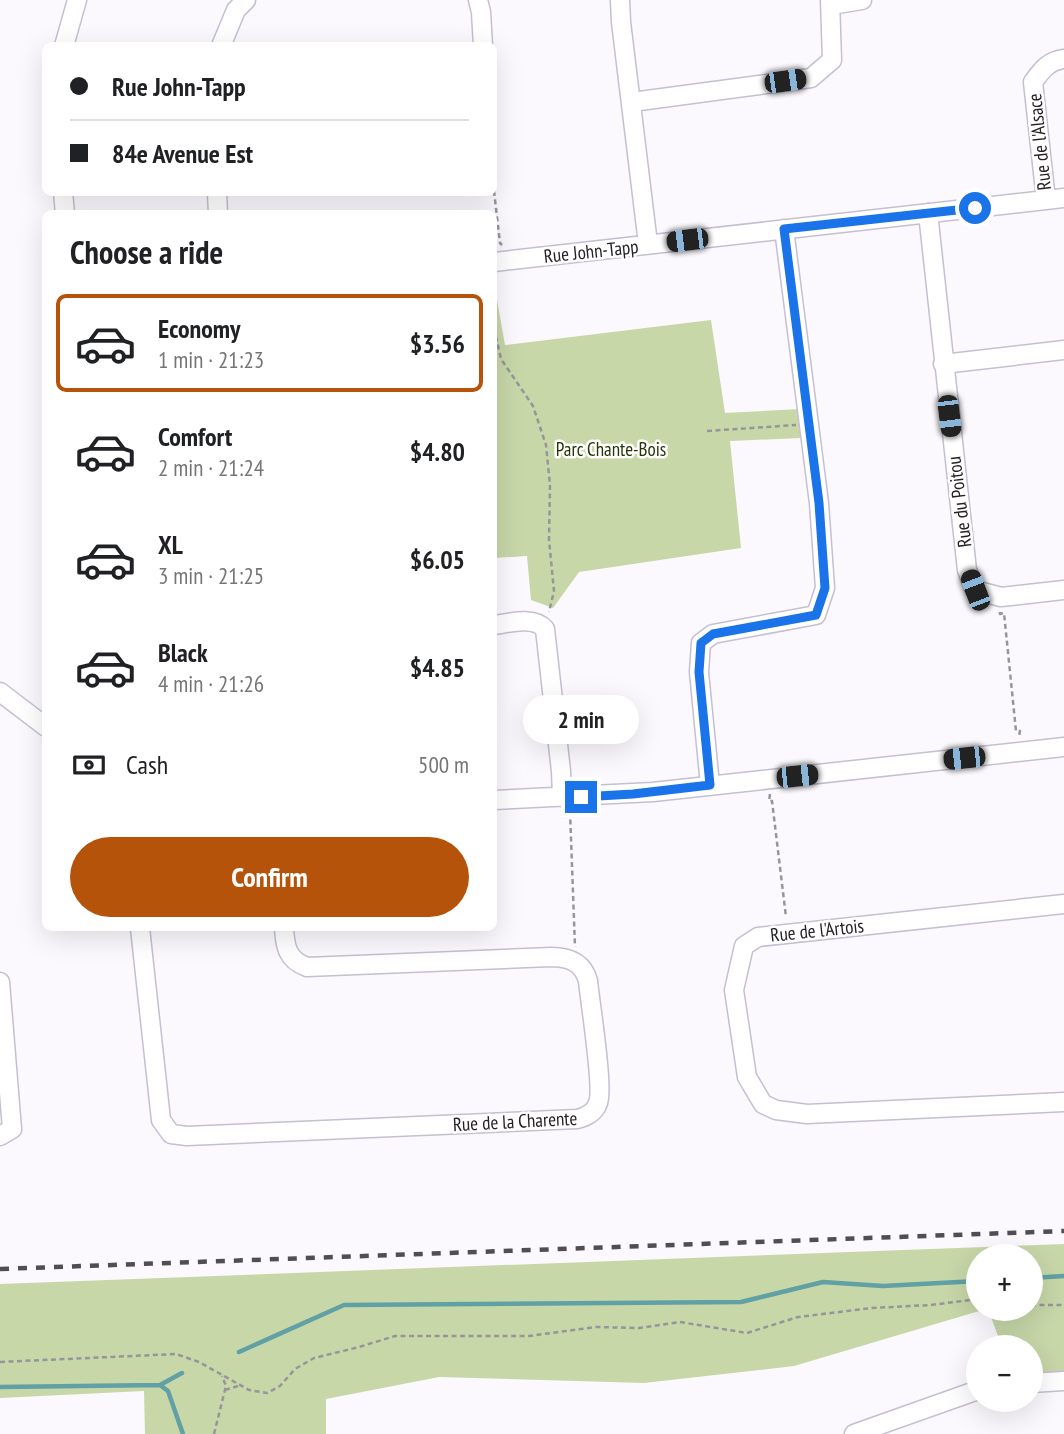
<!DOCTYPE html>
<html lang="en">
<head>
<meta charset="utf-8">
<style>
  :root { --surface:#fff; --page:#f2f2f2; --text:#202124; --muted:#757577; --line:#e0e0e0; --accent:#b45309 }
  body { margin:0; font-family:"PT Sans Narrow",sans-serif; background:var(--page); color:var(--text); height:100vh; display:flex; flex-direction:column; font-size:26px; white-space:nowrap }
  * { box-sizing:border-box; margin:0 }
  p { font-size:23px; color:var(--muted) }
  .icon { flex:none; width:38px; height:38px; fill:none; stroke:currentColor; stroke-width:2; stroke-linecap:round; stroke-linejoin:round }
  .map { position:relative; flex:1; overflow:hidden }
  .details { position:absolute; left:42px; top:210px; width:455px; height:721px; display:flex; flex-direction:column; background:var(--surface); border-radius:10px; box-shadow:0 7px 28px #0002 }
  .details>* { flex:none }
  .top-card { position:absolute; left:42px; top:42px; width:455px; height:154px; border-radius:10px; box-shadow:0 7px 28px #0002; display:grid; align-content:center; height:154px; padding:0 28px; background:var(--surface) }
  .controls { position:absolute; left:966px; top:1244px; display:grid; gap:14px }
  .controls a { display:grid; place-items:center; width:77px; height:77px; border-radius:50%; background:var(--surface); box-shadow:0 7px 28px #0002; font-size:35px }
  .end { position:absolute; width:32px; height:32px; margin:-16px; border:9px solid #1a73e8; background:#fff; box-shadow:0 0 0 4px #fff }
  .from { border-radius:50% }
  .bubble { position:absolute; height:49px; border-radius:24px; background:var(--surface); box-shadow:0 7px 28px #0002; font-size:23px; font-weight:700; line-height:49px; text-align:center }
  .car { position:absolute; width:21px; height:42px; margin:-21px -10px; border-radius:9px; box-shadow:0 0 5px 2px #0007; background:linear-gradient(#222 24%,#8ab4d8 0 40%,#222 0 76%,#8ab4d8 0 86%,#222 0) }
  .top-card b { display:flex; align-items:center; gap:24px; height:66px; font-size:26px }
  .top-card b+b { border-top:2px solid var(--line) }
  .top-card i { width:18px; height:18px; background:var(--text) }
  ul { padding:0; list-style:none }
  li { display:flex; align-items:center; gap:21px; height:98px; margin:0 14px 10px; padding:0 14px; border:4px solid transparent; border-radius:10px }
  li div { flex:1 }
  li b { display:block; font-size:26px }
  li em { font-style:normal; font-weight:700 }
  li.current { border-color:var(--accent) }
  li>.icon { width:63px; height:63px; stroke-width:1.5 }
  h2 { padding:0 28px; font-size:32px; line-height:84px }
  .pay { display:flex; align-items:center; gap:18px; height:77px; padding:0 28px; font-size:26px }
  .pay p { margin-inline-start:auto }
  .cta { display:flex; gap:14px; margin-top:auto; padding:14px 28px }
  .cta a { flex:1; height:80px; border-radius:42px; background:var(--accent); color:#fff; font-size:28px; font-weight:700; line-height:80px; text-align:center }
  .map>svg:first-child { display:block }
  .green { fill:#c7d7a8 }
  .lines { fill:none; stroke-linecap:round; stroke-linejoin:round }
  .stream { stroke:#61a0a4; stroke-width:4.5 }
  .minor-casing { stroke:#c6bed2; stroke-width:21 }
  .path { stroke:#97959a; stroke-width:2.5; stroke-dasharray:5 3.5; stroke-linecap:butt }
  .minor { stroke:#fff; stroke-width:18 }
  .rail { stroke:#504d54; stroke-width:4.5; stroke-dasharray:9 9; stroke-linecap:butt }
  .route { stroke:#1a73e8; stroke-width:9 }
  .labels { text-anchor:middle; stroke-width:5; stroke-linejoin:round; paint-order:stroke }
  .street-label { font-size:19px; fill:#242128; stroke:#fff }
  .park-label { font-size:19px; fill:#283403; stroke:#fff }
</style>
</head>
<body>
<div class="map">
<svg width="1064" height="1434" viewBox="0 0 1064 1434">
  <rect width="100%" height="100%" fill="#fbf9fd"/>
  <path class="green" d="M494,283L505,345L711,320L725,413L800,409L801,438L730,441L741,548L579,572L553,608L531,600L527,556L494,558Z
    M1064,1244V1372L1031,1373V1348L1002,1347L988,1309H1031V1256H978V1309H986L794,1366L644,1383L439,1377L326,1399V1434H145L144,1391L0,1398V1284Z"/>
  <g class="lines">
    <path class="stream" d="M1031,1278L1064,1276
      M239,1352L344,1305L741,1302L823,1282L883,1286L978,1281
      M160,1385L168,1391L183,1434
      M0,1387L160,1385L182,1373"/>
    <g class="minor-casing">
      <path id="minor" d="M478,0L481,12L483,46
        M620,0L621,22L648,244
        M831,5L862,0
        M64,46L77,0
        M221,46L236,10L246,0
        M632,102L811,78L832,60L830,0
        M63,192L65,214
        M217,192L218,214
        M1046,200L1033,82C1042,70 1048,61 1064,59
        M928,213L967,570L975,590L1001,597L1064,590
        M494,262L1064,198
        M943,364L1064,350
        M494,625C509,623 534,616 545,629L561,771L562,797
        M0,692L46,727
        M710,785L699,672L701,643L713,634L816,615L825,588L819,503L784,229
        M494,800L653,792L1064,747
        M1064,904L758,937L744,946L734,990L747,1077L763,1104L776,1110L807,1114L1064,1102
        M140,928L161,1120L171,1134L187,1136L577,1119C586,1117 595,1112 598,1103C604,1088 590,1002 588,981C583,962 569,957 551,957L307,967C287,960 285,946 284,928
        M0,982L12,1129L0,1136
        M1031,1383L1064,1381
        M854,1434L978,1390"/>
    </g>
    <path class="path" d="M494,191L500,243L502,245
      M494,328L501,359L533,406L546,445L550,485L549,540L554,591L549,612
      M707,431L796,425
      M1000,612V614L1004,613L1016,731H1020L1019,736
      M770,794L769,801H772L786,917
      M570,811L575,947
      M1031,1305H1064
      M0,1362L176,1354L199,1362L249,1390L267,1393L280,1386L295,1369L314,1358L359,1347L395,1336H529L596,1327L639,1328L680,1322L747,1333L798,1317L872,1308L931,1305L978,1299
      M225,1390L238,1386
      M214,1434L226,1386L222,1376"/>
    <use href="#minor" class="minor"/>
    <path class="rail" d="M0,1269L1064,1231"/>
  </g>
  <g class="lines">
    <path class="route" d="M581,797L633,794L710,785L699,672L701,643L713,634L816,615L825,588L819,503L784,229L975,208"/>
  </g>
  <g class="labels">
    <g class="street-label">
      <text transform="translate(1039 142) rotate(-96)" y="7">Rue de l'Alsace</text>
      <text transform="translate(591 251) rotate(-6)" y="7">Rue John-Tapp</text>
      <text transform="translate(959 502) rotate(-97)" y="7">Rue du Poitou</text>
      <text transform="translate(817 930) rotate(-6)" y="7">Rue de l'Artois</text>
      <text transform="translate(515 1121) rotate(-3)" y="7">Rue de la Charente</text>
    </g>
    <g class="park-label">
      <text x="611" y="456">Parc Chante-Bois</text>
    </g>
  </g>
</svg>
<div class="controls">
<a>+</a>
<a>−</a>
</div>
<i class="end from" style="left:975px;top:208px"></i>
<i class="end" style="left:581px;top:797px"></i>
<div class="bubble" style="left:523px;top:695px;width:116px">2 min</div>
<i class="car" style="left:785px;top:81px;rotate:82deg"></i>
<i class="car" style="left:687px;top:240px;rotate:263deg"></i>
<i class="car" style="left:949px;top:416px;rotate:173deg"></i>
<i class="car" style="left:975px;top:590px;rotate:339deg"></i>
<i class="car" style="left:964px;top:758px;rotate:264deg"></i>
<i class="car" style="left:797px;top:776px;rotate:84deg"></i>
<div class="top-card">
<b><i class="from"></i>Rue John-Tapp</b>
<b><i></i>84e Avenue Est</b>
</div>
<section class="details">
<h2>Choose a ride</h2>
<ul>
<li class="current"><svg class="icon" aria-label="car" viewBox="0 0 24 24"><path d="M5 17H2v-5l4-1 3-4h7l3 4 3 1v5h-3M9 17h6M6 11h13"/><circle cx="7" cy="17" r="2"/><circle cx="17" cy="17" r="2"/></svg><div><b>Economy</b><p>1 min · 21:23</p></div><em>$3.56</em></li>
<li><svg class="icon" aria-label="car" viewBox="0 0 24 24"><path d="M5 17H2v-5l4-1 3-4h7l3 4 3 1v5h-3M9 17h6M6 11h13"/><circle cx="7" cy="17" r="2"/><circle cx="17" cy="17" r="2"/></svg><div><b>Comfort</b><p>2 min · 21:24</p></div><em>$4.80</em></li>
<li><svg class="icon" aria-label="car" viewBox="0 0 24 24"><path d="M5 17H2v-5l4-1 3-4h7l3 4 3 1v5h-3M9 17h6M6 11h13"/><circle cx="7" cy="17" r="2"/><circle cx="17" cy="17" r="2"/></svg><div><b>XL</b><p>3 min · 21:25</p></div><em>$6.05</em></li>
<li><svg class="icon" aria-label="car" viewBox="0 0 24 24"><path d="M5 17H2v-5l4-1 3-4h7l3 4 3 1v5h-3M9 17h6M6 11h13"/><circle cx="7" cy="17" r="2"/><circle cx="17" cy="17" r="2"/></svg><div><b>Black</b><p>4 min · 21:26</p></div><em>$4.85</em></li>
</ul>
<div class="pay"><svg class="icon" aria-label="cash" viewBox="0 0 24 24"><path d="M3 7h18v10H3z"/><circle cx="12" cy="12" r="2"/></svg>Cash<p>500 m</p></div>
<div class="cta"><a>Confirm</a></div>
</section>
</div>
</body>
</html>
